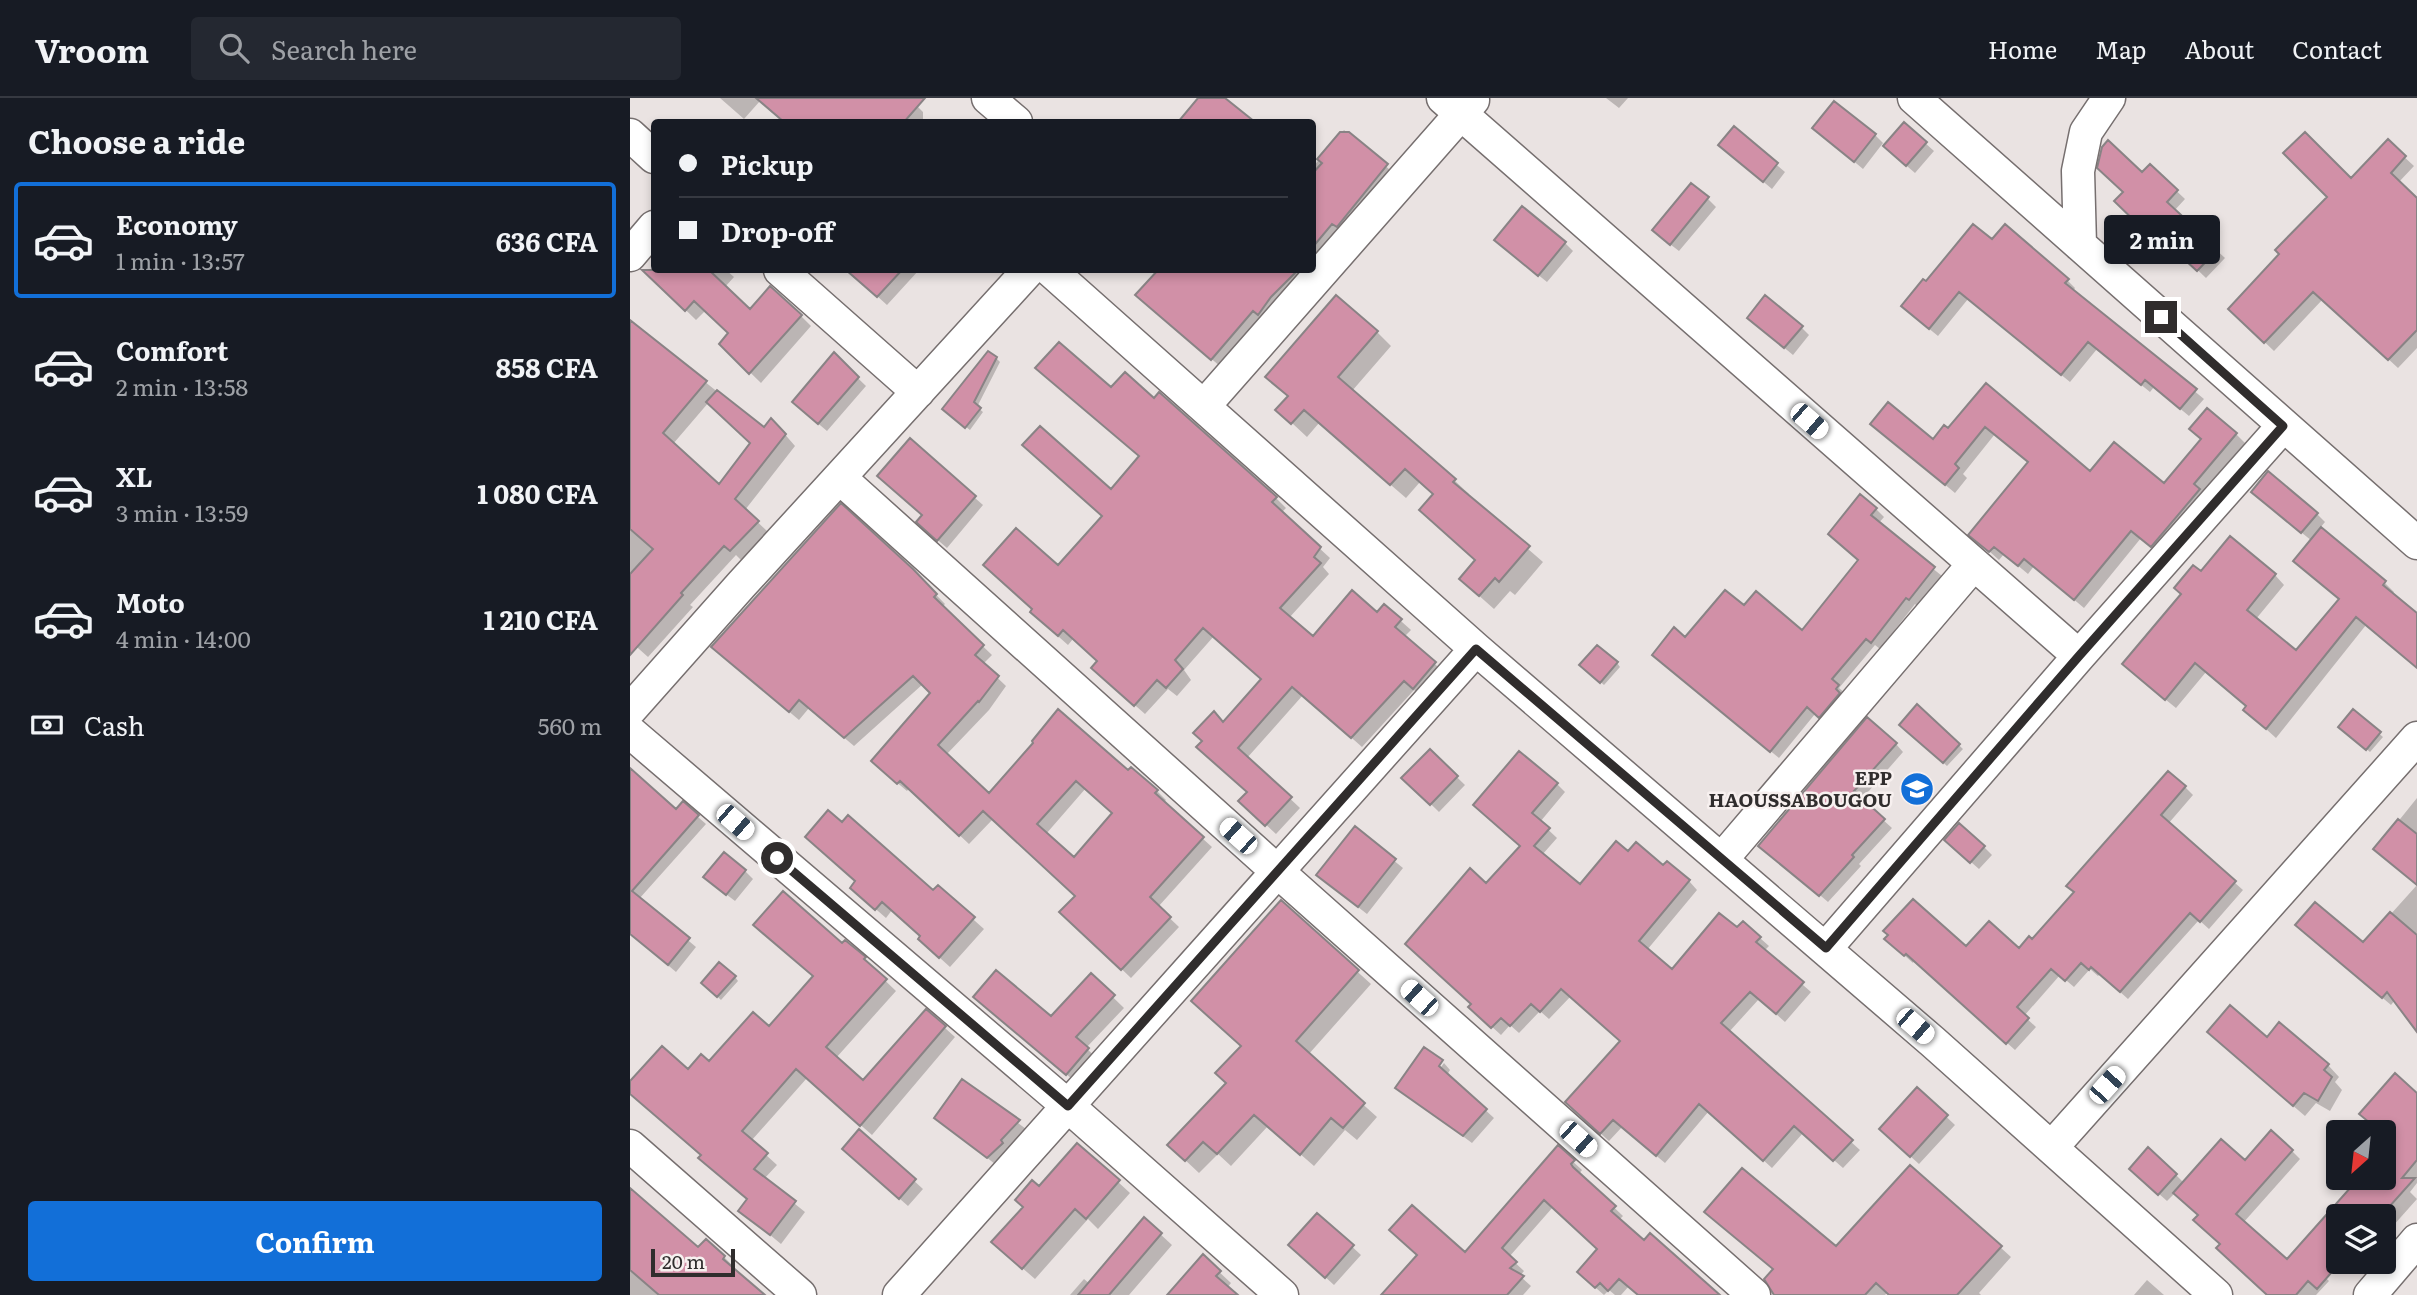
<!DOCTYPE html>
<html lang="en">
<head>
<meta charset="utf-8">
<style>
  :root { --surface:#171b24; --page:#242831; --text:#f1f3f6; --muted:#9ea1a6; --line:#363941; --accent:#126fd8 }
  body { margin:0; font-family:Literata,serif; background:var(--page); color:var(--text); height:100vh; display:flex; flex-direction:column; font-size:26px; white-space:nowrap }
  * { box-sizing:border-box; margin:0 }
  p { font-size:23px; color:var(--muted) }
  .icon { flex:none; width:38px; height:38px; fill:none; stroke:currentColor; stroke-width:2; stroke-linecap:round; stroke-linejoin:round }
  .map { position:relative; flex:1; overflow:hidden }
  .drawer { display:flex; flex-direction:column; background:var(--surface); width:630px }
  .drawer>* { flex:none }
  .hud { position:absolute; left:21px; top:21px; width:665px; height:154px; border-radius:7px; box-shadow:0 4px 10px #0003; display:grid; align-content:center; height:154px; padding:0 28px; background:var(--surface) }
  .needle { width:46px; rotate:207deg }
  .controls { position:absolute; left:1696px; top:1022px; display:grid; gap:14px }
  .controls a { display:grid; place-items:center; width:70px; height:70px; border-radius:7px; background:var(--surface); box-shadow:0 4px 10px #0003; font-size:35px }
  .scale { position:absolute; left:21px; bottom:18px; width:84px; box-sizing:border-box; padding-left:7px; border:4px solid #302d2d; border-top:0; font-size:19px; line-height:24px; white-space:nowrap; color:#302d2d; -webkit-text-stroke:5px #f7f0ef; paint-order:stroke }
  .end { position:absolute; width:32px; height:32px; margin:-16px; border:9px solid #302d2d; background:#fff; box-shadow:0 0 0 4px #fff }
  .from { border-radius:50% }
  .bubble { position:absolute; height:49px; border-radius:7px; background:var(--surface); box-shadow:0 4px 10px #0003; font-size:23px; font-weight:700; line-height:49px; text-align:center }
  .car { position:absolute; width:21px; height:42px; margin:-21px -10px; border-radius:9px; box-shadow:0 0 5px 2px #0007; background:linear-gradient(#fff 24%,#345 0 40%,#fff 0 76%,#345 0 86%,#fff 0) }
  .hud b { display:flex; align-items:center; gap:24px; height:66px; font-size:26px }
  .hud b+b { border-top:2px solid var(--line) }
  .hud i { width:18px; height:18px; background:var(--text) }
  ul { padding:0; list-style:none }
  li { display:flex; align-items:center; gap:21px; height:116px; margin:0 14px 10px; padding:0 14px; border:4px solid transparent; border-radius:7px }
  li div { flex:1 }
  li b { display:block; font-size:26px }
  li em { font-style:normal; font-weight:700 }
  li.on { border-color:var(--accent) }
  li>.icon { width:63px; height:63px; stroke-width:1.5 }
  h2 { padding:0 28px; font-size:32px; line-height:84px }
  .pay { display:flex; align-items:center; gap:18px; height:77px; padding:0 28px; font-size:26px }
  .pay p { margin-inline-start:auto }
  .cta { display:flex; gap:14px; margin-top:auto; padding:14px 28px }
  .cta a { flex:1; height:80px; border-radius:7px; background:var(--accent); color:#fff; font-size:28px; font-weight:700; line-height:80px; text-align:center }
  header { display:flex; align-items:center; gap:42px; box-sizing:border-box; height:98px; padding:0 35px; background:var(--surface); border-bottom:2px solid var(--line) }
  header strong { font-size:33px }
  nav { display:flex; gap:38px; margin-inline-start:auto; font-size:24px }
  .search { width:490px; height:63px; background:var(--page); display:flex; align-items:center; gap:18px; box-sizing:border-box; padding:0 24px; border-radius:7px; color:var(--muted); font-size:26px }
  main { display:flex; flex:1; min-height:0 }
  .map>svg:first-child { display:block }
  .shadow { fill:#0003; fill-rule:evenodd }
  .building { fill:#d190a7; stroke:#898385; stroke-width:2; fill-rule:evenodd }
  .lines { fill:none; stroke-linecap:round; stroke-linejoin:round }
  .minor-casing { stroke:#766f6f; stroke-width:35 }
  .minor { stroke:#fff; stroke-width:32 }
  .route { stroke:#302d2d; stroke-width:9 }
  .labels { text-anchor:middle; stroke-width:5; stroke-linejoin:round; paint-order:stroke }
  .poi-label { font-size:19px; font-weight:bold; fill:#302d2d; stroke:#f7f0ef; text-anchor:end }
</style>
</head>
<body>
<header>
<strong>Vroom</strong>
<div class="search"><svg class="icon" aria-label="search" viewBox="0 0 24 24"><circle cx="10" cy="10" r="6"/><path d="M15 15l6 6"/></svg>Search here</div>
<nav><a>Home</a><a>Map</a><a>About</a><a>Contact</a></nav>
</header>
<main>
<section class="drawer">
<h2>Choose a ride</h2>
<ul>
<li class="on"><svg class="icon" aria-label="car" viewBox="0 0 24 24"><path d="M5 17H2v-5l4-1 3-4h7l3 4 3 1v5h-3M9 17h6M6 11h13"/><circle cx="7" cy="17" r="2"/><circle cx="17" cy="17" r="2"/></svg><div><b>Economy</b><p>1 min · 13:57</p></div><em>636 CFA</em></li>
<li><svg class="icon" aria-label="car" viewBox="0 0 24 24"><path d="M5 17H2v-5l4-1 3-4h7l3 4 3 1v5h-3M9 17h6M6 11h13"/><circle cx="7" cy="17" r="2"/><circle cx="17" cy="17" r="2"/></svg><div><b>Comfort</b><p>2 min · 13:58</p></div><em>858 CFA</em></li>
<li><svg class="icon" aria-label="car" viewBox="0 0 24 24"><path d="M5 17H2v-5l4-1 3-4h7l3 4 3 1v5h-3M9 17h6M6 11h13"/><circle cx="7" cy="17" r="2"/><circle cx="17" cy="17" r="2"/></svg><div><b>XL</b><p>3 min · 13:59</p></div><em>1 080 CFA</em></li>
<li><svg class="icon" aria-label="car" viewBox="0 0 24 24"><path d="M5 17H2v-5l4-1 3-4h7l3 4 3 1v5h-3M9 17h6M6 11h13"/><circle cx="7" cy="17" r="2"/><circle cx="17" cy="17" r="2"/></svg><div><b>Moto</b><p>4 min · 14:00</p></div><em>1 210 CFA</em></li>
</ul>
<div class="pay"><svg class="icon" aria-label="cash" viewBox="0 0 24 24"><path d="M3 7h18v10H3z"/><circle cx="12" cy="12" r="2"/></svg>Cash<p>560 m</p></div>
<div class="cta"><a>Confirm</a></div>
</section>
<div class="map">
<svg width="1787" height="1197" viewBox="0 0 1787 1197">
  <rect width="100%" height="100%" fill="#eae3e2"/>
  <path class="shadow" d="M90,0H279L293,14V21L290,24H155L130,3L114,21Z
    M571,0H592L622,24H550Z
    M976,0H998L989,10Z
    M1274,26L1304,53L1285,75L1263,56L1253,45L1255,48Z
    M1184,30L1245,37L1253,45L1233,71Z
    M1104,31L1155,74L1142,91L1099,55Z
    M714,32L767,78L718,138L713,134L639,226L634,222L592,270L508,197L530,172H682V70Z
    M1758,44L1784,68L1768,85L1787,103V250L1768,270L1693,201L1644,253L1600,211Z
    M1520,68L1555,101L1544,113L1595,160L1576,180L1526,132L1521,137L1486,103Z
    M1078,101L1086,109L1049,153L1032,140Z
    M1362,143L1437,182L1445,190L1443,193L1574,301L1559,318L1524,289L1520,294L1467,251L1440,284L1338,201L1308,238L1281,216L1296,185Z
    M935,145L943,153L917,184L875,150Z
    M34,172H96L104,179L95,189L120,213L171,218L181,228L131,285L91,246L100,235L76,212L66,222L24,181Z
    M233,172H289L257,207L226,179Z
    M0,224L134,331L152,333L165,348L115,412L138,434L112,463L106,457L60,507L63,509L18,559L0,543ZM79,304L122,346L89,388L43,346Z
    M1128,228L1171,229L1179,237L1163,257Z
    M747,234L761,248L722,293L824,382L839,396L837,398L913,464L885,497L880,493L864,511L846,495L847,463L805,397L790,384L776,400L689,325L677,339L648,312L659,299L637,279Z
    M204,257L236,288L197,333L172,312Z
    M366,260L370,264L347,309L353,314L340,332L318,315Z
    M1356,287L1460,375L1534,388L1606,336L1615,345L1573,396L1531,457L1511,440L1454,510L1404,468L1398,476L1374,456L1369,462L1350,445L1400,365L1365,336L1333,376L1337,380L1325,395L1252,334L1304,343L1318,333Z
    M481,291L524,302L529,296L646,400L656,410L651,415L700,460L693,469L699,476L659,520L683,541L748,516L754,508L781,532L774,539L815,575L794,600L784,592L732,649L673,597L617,660L670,710L646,736L620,712L618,694L574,643L584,615L594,625L633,582L584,538L554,572L561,582L547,598L538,591L515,616L473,579L469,563L443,541L438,547L412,524L429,470L474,419L481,393L511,358Z
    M280,343L353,407L317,450L296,432Z
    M1639,375L1687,416L1695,424L1690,430L1754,484L1764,494L1762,496L1787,517V569L1736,527L1646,640L1615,612L1618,609L1576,574L1546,610L1504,576L1571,475L1645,477L1654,487L1626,521L1666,555L1711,502L1682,443L1631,402Z
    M1246,411L1254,419L1248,426L1312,478L1288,509L1285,506L1250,551L1245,547L1209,590L1216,596L1198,626L1185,616L1149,660L1032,564L1055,541L1114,509L1172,535L1230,463L1208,443Z
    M282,472L315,506L312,509L362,557L353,566L376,588L359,612L316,657L360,698L406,645L498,675L527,693L536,702L533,705L582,749L528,809L549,829L501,880L432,814L447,798L363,721L339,746L279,690L277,693L252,672L302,595L293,586L224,648L179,610L169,622L92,557ZM456,690L484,715L444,761L416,736Z
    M987,565L990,569L974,587L952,567Z
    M1287,608L1333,651L1317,668L1271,627Z
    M1723,613L1753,639L1740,654L1714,632Z
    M1266,646L1273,654L1231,702L1262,730L1229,766L1231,768L1198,804L1157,769L1155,771L1138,755Z
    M800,653L835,687L809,714L774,680Z
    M0,672L46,713L53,706L76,726L9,801L66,849L46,874L0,835Z
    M927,686L935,694L910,724L927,740L912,757L950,789L998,756L1034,770L1059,783L1067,792L1017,852L1042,873L1107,832L1113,825L1139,848L1134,853L1181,894L1155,924L1129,901L1099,934L1230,1052L1213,1070L1173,1035L1142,1070L1079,1013L1035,1065L992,1029L979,1043L945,1012L992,944L941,898L919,921L910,913L889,935L880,927L871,937L849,917L843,906L856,787L892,748L854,715Z
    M1555,689L1563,697L1538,726L1613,792L1579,831L1569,822L1498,901L1470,876L1468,878L1460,871L1444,889L1430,877L1394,918L1406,929L1385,952L1284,862L1283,865L1265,849L1389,852L1402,843Z
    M1787,700V786L1746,751Z
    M213,726L303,795L308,790L354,831L320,869L300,851L292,839L262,812L256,820L232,799Z
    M725,731L773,770L737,816L697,785Z
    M1354,749L1362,757L1349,771L1325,750Z
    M115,773L123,781L105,803L84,787Z
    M1787,787V916L1765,902L1761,907L1676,835L1733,847Z
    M651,805L741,886L678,957L747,1019L727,1042L715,1032L684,1068L638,1028L601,1068L588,1056L569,1075L553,1060L598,986L613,949Z
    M215,844L266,893L206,960L233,985L296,913L325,939L242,1037L177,980L121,1043L147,1067L134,1081L175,1114L151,1146L111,1113L119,1102L0,994V986L58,973L79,965L139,931Z
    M461,878L494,910L456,950L469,962L448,986L357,910L421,920Z
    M105,879L108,883L91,902L73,885Z
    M1637,941L1698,967L1709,979L1705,984L1712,992L1700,1013L1686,1005L1675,1018L1590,945Z
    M814,965L820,972L817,977L864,1020L842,1045L768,990L806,976Z
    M333,983L396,1031L377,1051L379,1053L365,1066L306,1020Z
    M1287,991L1325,1027L1289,1066L1259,1039Z
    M1787,997V1085L1780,1094L1787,1101L1754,1138V1118H1708V1133L1695,1121L1731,1080H1754V1055L1763,1044L1743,1026Z
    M229,1033L293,1091L278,1108L222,1059Z
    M448,1047L500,1095L468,1131L458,1121L405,1181L375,1155L409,1090Z
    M928,1050L952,1072L949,1076L993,1118L989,1122L1014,1144L1086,1197H1009L999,1188L991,1197H985L979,1192L974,1197L958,1183L970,1151L923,1109L879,1159L894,1173L890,1178L901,1188L893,1197H753L835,1156Z
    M1662,1053L1670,1061L1613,1125L1570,1118L1545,1095L1537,1103L1510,1079L1546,1077L1554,1085L1615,1064Z
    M0,1104L68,1152L94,1159L103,1168L101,1170L131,1197H0Z
    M688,1117L731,1157L704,1187L669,1155Z
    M515,1122L542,1147L499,1197H440L454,1181L460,1186Z
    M1087,1124L1206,1151L1370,1149L1381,1159L1349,1195L1351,1197H1261L1258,1194L1255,1197H1160L1144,1172Z
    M1667,1152L1699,1183L1686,1197H1640L1657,1164Z
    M573,1159L601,1185L597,1190L605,1197H540Z
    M1517,1182L1534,1197H1504Z"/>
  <path class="building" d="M126,0H295L274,24H154Z
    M568,0H595L625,24H548Z
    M1204,3L1246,36L1224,64L1182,30Z
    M1274,24L1297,44L1276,68L1253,48Z
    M1104,28L1148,65L1133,84L1088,47Z
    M710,34H719L758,66L707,129L702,126L682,150V76L692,65L687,61Z
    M1675,34L1721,80L1758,41L1776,58L1761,75L1787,100V232L1758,262L1683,194L1634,245L1598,211L1649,156L1645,152L1697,99L1653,55Z
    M1478,42L1512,74L1520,66L1548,92L1537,104L1588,151L1567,173L1516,126L1512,130L1484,103L1493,94L1467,70L1472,49Z
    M1061,85L1079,99L1040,147L1022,132Z
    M892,108L936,144L908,178L864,142Z
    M1343,126L1362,141L1375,126L1439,181L1435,185L1567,291L1550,311L1515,282L1511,287L1458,244L1431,277L1329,194L1299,231L1271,208L1293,181L1296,183Z
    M12,172H79L120,211L140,188L172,217L119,276L89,246L98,235L64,203L55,213Z
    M216,172H272L247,199Z
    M528,172H668L641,199L628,217L623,213L581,262L505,197Z
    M706,197L748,233L708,279L826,381L823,384L900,448L869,484L865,480L849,498L829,481L845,462L789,412L803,396L775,371L760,387L674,312L661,326L645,312L658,298L635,279Z
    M1135,197L1173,228L1154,250L1117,220Z
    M0,222L77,283L33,335L89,386L120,345L76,304L87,292L134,329L141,320L156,336L105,401L129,423L100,453L94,448L51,495L53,497L0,557V476L23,451L0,431Z
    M429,244L481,289L495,274L524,300L529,294L647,399L642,404L691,449L684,459L691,465L650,510L683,538L722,492L747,514L754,506L772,521L765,529L806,564L783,591L774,583L721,640L662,589L608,650L662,699L635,728L608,703L617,694L566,649L572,643L563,635L584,613L593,624L631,581L573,530L545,562L553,571L536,590L527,582L504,608L461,570L467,563L433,532L428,538L400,514L402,511L353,467L386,430L428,467L472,418L392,347L410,328L481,391L509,358L405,270Z
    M358,253L367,259L344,304L351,310L335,330L312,311Z
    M204,254L229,279L188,326L162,304Z
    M1356,285L1460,373L1484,344L1534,385L1571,341L1559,331L1577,310L1607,335L1564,386L1570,391L1521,449L1501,433L1444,502L1394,461L1388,468L1364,449L1359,454L1338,437L1398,364L1355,329L1325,366L1329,370L1315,387L1240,326L1258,304L1303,341L1314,327L1318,330Z
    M280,340L346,398L307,443L286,424L292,417L247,378Z
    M1638,373L1688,415L1671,435L1621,394Z
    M1230,396L1247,410L1241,417L1305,469L1279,502L1276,500L1241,545L1236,541L1202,581L1209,587L1206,591L1210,595L1189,620L1177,609L1140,654L1022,557L1044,529L1055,539L1095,492L1114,507L1126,493L1172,532L1228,462L1198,436Z
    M211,405L283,471L307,496L304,499L354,547L345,557L369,578L349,604L348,603L308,647L359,695L403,645L402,643L428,611L498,672L501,669L528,692L525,695L574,739L520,799L541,819L491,872L429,814L445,798L353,713L329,738L270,683L267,686L241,663L300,595L283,578L214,640L169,602L159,614L81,549ZM446,683L482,715L444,759L407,726Z
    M1691,429L1756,483L1753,487L1787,515V570L1726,519L1636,631L1613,612L1616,608L1565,565L1535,602L1492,566L1551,496L1544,490L1563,467L1571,473L1600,438L1646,476L1617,512L1666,552L1709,501L1663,463Z
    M967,547L988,564L970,585L949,567Z
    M1287,606L1330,646L1313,665L1269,627Z
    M1723,611L1751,634L1736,652L1708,629Z
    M1237,619L1267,645L1224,693L1255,721L1222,757L1224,759L1189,798L1128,748Z
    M800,651L828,678L800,707L771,680Z
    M889,653L928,685L902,715L920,730L904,748L950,786L986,743L998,753L1006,744L1033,767L1037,763L1060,782L1009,843L1042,871L1089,815L1107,829L1113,823L1131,839L1126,844L1174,884L1146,916L1120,894L1091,925L1223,1042L1203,1063L1164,1028L1133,1063L1069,1006L1026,1058L983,1022L970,1036L935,1004L990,943L931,891L910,914L901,906L880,928L871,920L861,930L838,909L841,906L775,846L840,770L856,785L890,748L843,707Z
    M0,670L46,711L53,703L69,717L2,793L60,840L38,867L0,836Z
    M1538,673L1556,688L1531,717L1606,783L1570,824L1560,815L1490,894L1461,869L1459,872L1451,865L1435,883L1421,871L1387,909L1399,920L1376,946L1276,856L1274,858L1254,841L1258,837L1253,833L1283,801L1336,848L1359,823L1389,850L1399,838L1402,841L1444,794L1436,788Z
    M198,712L212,724L218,717L303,792L308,787L345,819L309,860L288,841L290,838L252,804L245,812L220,790L225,783L175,739Z
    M1768,721L1787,736V787L1743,751Z
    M1329,725L1355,748L1340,765L1314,742Z
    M725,728L766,761L728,809L686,777Z
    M94,754L116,772L96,797L73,779Z
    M153,793L212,845L215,842L236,859L234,861L257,881L196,949L233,982L296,911L316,928L230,1028L166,971L112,1033L138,1055L124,1071L166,1103L140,1137L108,1113L117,1101L68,1060L71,1057L0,996V983L32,948L58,971L71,956L79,963L123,914L139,928L183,878L123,827Z
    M651,802L729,872L666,943L735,1005L713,1030L701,1020L670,1057L624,1017L587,1056L573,1044L555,1063L537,1047L596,985L585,975L611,948L561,903Z
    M1685,804L1733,844L1760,814L1787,837V934L1757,894L1752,900L1665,827Z
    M89,864L106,878L87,899L71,885Z
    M366,872L421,918L461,875L485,897L446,939L459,950L436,977L343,899Z
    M1600,907L1637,939L1649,924L1699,966L1694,972L1702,979L1688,1003L1674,995L1663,1008L1577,934Z
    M794,949L813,962L809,968L857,1011L833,1038L765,990Z
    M1765,975L1787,995V1062L1772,1080H1785L1751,1118H1708V1167L1687,1191L1678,1183L1666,1197H1637L1586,1150L1590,1146L1563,1122L1568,1117L1543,1095L1591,1041L1615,1062L1641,1032L1663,1052L1606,1116L1657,1161L1729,1080H1754V1034H1751L1729,1016Z
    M332,981L390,1022L371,1042L373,1045L357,1060L304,1020Z
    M1287,989L1318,1017L1280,1059L1249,1031Z
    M229,1031L286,1081L269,1101L212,1051Z
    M447,1045L490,1082L456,1121L445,1111L392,1171L361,1144L393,1109L385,1102L402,1082L409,1088Z
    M928,1047L945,1062L941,1066L943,1069L986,1108L981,1113L1014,1142L1020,1135L1090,1197H1008L989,1181L978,1193L970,1185L965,1190L947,1174L967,1151L914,1102L872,1150L887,1164L880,1170L894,1178L877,1197H751L787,1157L759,1132L782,1107L835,1154Z
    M1518,1049L1547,1076L1528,1097L1499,1071Z
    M1280,1067L1372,1148L1327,1197H1259L1246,1185L1235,1197H1144L1134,1181L1143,1171L1074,1114L1112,1070L1206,1148Z
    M0,1090L68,1149L76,1141L95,1158L93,1161L135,1197H29L0,1172Z
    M687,1115L724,1147L695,1180L658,1147Z
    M514,1119L532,1135L479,1197H448Z
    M573,1156L591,1173L586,1178L608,1197H537Z"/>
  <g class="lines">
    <g class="minor-casing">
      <path id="minor" d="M358,0L386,24
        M813,0L1449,558
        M1284,0L1787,445
        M0,37L24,59
        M1450,147L1448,73L1456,34L1479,0
        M0,157L24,129
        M150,172L288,294
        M420,172L846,551L1303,944L1586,1197
        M574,308L843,2
        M210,380L648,774L1124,1197
        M0,612L111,487L399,172
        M0,634L438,1008L652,1197
        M1092,761L1343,467
        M1196,850L1449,558L1653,328
        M0,1048L170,1197
        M1422,1049L1787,640
        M269,1197L846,551
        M1740,1197L1787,1142"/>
    </g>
    <use href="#minor" class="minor"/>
  </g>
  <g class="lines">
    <path class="route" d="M147,760L438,1008L846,551L1196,850L1449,558L1653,328L1531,219"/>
  </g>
  <defs>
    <g id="school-disc" transform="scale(1.75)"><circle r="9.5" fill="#126fd8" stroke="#f7f0ef"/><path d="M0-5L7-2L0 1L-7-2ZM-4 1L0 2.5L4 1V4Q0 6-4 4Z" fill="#fff"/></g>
  </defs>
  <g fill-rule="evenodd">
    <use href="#school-disc" x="1287" y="691"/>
  </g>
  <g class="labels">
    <g class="poi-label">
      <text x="1262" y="687">EPP<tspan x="1262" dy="22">HAOUSSABOUGOU</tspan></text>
    </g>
  </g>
</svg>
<div class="controls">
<a><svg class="needle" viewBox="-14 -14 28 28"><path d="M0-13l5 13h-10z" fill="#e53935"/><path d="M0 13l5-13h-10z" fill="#9ea1a6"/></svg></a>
<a><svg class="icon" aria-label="layers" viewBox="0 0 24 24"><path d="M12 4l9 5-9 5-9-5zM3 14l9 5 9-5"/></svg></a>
</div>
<div class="scale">20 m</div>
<i class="end from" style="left:147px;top:760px"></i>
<i class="end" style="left:1531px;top:219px"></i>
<div class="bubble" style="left:1474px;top:117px;width:116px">2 min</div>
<i class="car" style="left:1179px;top:323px;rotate:131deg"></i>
<i class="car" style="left:105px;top:724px;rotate:131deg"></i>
<i class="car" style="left:608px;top:738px;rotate:312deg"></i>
<i class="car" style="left:789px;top:900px;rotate:312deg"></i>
<i class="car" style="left:1285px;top:928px;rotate:131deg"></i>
<i class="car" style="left:1477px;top:987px;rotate:42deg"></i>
<i class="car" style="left:948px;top:1041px;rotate:132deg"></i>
<div class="hud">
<b><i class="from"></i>Pickup</b>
<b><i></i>Drop-off</b>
</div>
</div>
</main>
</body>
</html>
